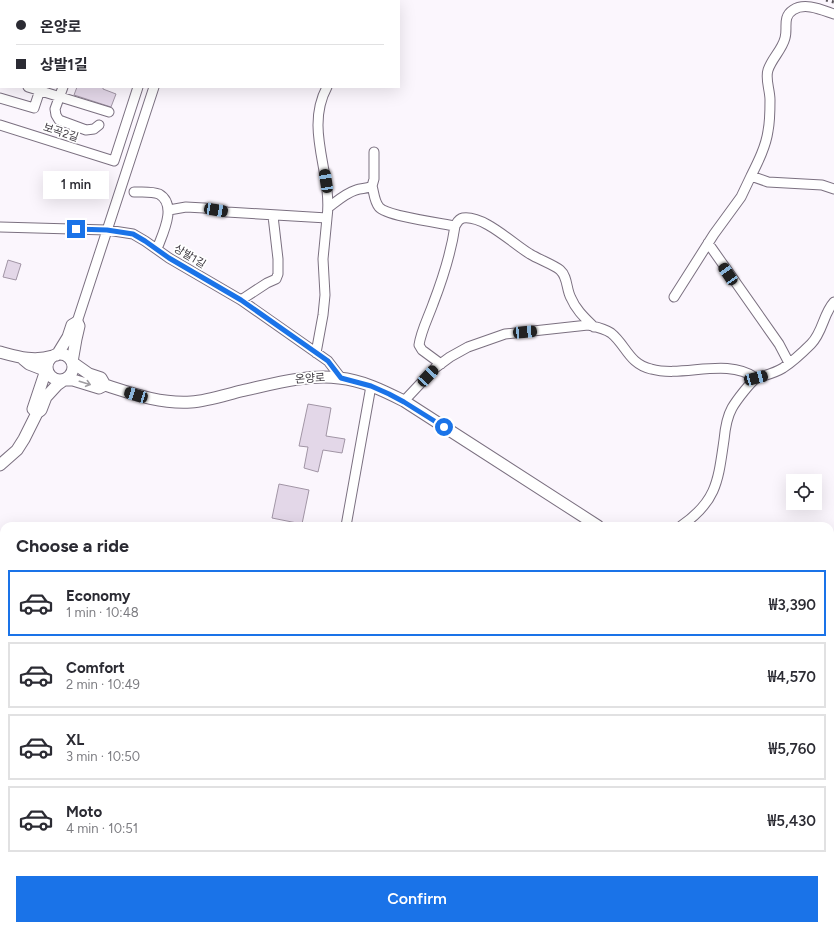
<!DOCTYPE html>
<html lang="en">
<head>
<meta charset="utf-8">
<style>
  :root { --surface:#fff; --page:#f7f7f7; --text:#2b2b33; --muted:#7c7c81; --line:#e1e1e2; --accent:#1a73e8 }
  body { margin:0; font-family:Figtree,"Noto Sans KR",sans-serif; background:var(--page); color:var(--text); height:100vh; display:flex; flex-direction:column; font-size:15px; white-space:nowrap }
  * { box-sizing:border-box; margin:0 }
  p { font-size:13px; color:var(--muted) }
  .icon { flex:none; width:22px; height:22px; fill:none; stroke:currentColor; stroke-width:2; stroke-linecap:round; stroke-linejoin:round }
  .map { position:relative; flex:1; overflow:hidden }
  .sheet { position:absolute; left:0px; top:522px; width:834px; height:408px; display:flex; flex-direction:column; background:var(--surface); border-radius:12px 12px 0 0; box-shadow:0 4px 16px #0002 }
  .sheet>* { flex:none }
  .top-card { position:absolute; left:0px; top:0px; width:400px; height:88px; box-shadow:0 4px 16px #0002; display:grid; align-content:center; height:88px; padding:0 16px; background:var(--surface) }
  .controls { position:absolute; left:786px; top:474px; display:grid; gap:8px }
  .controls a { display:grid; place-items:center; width:36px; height:36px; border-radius:0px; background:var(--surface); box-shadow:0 4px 16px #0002; font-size:20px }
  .end { position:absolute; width:18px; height:18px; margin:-9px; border:5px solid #1a73e8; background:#fff; box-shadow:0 0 0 2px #fff }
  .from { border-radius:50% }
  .bubble { position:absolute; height:28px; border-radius:0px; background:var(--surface); box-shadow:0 4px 16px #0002; font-size:13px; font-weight:600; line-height:28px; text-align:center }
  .car { position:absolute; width:12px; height:24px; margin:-12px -6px; border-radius:5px; box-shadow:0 0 3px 1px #0007; background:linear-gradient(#222 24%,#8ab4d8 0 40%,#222 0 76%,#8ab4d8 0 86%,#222 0) }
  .top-card b { display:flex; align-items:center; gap:14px; height:38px; font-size:15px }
  .top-card b+b { border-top:1px solid var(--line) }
  .top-card i { width:10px; height:10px; background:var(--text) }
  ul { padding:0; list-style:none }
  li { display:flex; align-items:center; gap:12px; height:66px; margin:0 8px 6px; padding:0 8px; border:2px solid var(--line); border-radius:0px }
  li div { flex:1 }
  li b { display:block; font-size:15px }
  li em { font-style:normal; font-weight:600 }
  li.active { border-color:var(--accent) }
  li>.icon { width:36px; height:36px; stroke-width:1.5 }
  h2 { padding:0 16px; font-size:18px; line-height:48px }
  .cta { display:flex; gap:8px; margin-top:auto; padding:8px 16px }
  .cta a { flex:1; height:46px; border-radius:0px; background:var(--accent); color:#fff; font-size:16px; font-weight:600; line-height:46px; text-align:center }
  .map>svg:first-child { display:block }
  .forest { fill:#8fdfa1 }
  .building { fill:#e3d7e8; stroke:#a195a5 }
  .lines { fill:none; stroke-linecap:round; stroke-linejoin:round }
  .minor-casing { stroke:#7b7080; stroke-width:11 }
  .major-casing { stroke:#7b7080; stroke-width:13 }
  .minor { stroke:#fff; stroke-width:9 }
  .major { stroke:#fff; stroke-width:11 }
  .rail { stroke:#59545b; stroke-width:3; stroke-dasharray:2 4; stroke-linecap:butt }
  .oneway { stroke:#9e9ca0 }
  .route { stroke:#1a73e8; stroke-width:5 }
  .labels { text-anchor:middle; stroke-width:3.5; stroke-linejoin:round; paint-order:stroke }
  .street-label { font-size:11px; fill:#3e3940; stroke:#fff }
</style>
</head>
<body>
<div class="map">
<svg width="834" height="930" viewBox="0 0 834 930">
  <rect width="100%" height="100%" fill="#fbf6fd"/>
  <path class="forest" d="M830,624H834V680L830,676Z
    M0,803H4V926H135V930H0Z"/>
  <path class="building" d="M77,87H103V89L116,94L111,107L74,95Z
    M8,260L21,264L16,280L3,277Z
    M308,404L331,408L326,436L345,439L342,453L323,450L318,472L304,468L308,447L299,446Z
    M279,484L309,490L302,524L272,518Z"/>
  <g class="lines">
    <g class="minor-casing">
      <path id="minor" d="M79,1L80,0
        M114,1V0
        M164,1V0
        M178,1L179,0
        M834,14C822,10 805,2 793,10C782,17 788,28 785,38C782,50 772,58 768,70C765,79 770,90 770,100C770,110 770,121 768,131C766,146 758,162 751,176L768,182L822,185L834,189
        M0,32L1,33
        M0,78L1,79
        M28,87L109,112
        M63,87L55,109L56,115L59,120L86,130L94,129L99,125
        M327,87C304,130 333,173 327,218
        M0,98L34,108L40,90
        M0,125L114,161L138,87
        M372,186C374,192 374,201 379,207C386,216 440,223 455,226C457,223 458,219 463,218C484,215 513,244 530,254C538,259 554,265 560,270C568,277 566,289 571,298C576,310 585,318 594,327
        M134,192C141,192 152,191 159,194C178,205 162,235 157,249
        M329,207C337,201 346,193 356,190C362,188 367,189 372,186L374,179V152
        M169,210L186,207L204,208L227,212L327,218L323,259L325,295L323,315L316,353
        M0,227L107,230L133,234L145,241L169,258L241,300L328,361L341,378
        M708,243L779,344L789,363
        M674,297L714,234L741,197L751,176
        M241,300L267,283L276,279L278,274V259L273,216
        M77,322L154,87
        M441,364L422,350L419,345C421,331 428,318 433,304C443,278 451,254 455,226
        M404,401L435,368L450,357L468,347L505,334L588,325C596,327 603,328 611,333C626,345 629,364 651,369C684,378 726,357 756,378
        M346,526L371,386
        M681,526C717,501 718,481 724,440C725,429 727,417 732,408C736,401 751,381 757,378C766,375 775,373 783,368C792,362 803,352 811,344C823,332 823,314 834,302
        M830,616L834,614
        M0,787H4
        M601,926V930"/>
    </g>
    <g class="major-casing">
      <path id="major" d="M0,352C18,357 34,362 53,356
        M47 367a13 13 0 1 1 26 0a13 13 0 1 1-26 0Z
        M57,355L68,337L72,325L77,322L79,326L76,339L72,362L89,374L101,378L105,385
        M23,359L29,364L47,371L44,376L33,409L37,413
        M105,385C133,394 161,404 191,402C207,401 225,395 241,391C273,384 306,374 339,378C362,380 384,391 404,401L598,526
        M0,465L17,450L24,439L37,413L41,410L46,397L57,385L64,380H73L99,388L105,385
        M830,599L834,598"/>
    </g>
    <use href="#minor" class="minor"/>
    <use href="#major" class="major"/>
    <path class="rail" d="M826,0L834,2"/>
  </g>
  <defs><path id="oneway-shaft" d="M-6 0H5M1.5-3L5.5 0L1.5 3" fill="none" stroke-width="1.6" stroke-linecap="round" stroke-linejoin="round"/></defs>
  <use class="oneway" href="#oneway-shaft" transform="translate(85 383) rotate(17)"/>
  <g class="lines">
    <path class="route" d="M76,229L107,230L133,234L145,241L169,258L241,300L328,361L341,378L371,386L389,394L404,402L444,427"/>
  </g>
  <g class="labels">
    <g class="street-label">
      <text transform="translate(61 132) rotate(18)" y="4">보곡2길</text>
      <text transform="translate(190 256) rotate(31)" y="4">상발1길</text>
      <text transform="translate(310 378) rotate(-4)" y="4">온양로</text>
    </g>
  </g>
</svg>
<div class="controls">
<a><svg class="icon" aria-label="locate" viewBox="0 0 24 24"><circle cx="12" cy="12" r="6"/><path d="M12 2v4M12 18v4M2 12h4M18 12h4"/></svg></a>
</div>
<i class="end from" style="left:444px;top:427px"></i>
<i class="end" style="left:76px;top:229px"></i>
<div class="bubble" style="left:43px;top:171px;width:66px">1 min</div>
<i class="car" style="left:326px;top:181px;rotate:351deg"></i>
<i class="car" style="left:216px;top:210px;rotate:100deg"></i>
<i class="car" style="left:728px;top:274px;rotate:326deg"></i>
<i class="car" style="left:525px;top:332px;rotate:85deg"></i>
<i class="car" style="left:428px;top:376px;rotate:43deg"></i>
<i class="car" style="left:756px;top:378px;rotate:75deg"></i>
<i class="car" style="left:136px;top:395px;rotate:287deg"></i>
<div class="top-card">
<b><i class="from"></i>온양로</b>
<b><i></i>상발1길</b>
</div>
<section class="sheet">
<h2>Choose a ride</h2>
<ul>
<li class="active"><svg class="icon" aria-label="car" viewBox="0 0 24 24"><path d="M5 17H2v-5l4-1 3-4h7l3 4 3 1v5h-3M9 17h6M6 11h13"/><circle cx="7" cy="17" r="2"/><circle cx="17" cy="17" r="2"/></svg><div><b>Economy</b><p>1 min · 10:48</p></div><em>₩3,390</em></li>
<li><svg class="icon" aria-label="car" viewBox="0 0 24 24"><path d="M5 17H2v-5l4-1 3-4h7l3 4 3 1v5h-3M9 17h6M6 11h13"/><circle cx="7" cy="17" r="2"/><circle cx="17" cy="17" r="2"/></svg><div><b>Comfort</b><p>2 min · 10:49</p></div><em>₩4,570</em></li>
<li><svg class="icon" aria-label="car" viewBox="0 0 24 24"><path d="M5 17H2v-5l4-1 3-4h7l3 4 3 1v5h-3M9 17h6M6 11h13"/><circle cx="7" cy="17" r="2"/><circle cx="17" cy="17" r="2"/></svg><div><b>XL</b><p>3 min · 10:50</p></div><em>₩5,760</em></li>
<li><svg class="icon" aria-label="car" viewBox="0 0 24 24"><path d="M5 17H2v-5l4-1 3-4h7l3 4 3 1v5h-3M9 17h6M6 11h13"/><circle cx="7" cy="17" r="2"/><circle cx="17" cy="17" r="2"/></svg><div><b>Moto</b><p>4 min · 10:51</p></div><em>₩5,430</em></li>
</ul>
<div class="cta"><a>Confirm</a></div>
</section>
</div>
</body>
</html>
